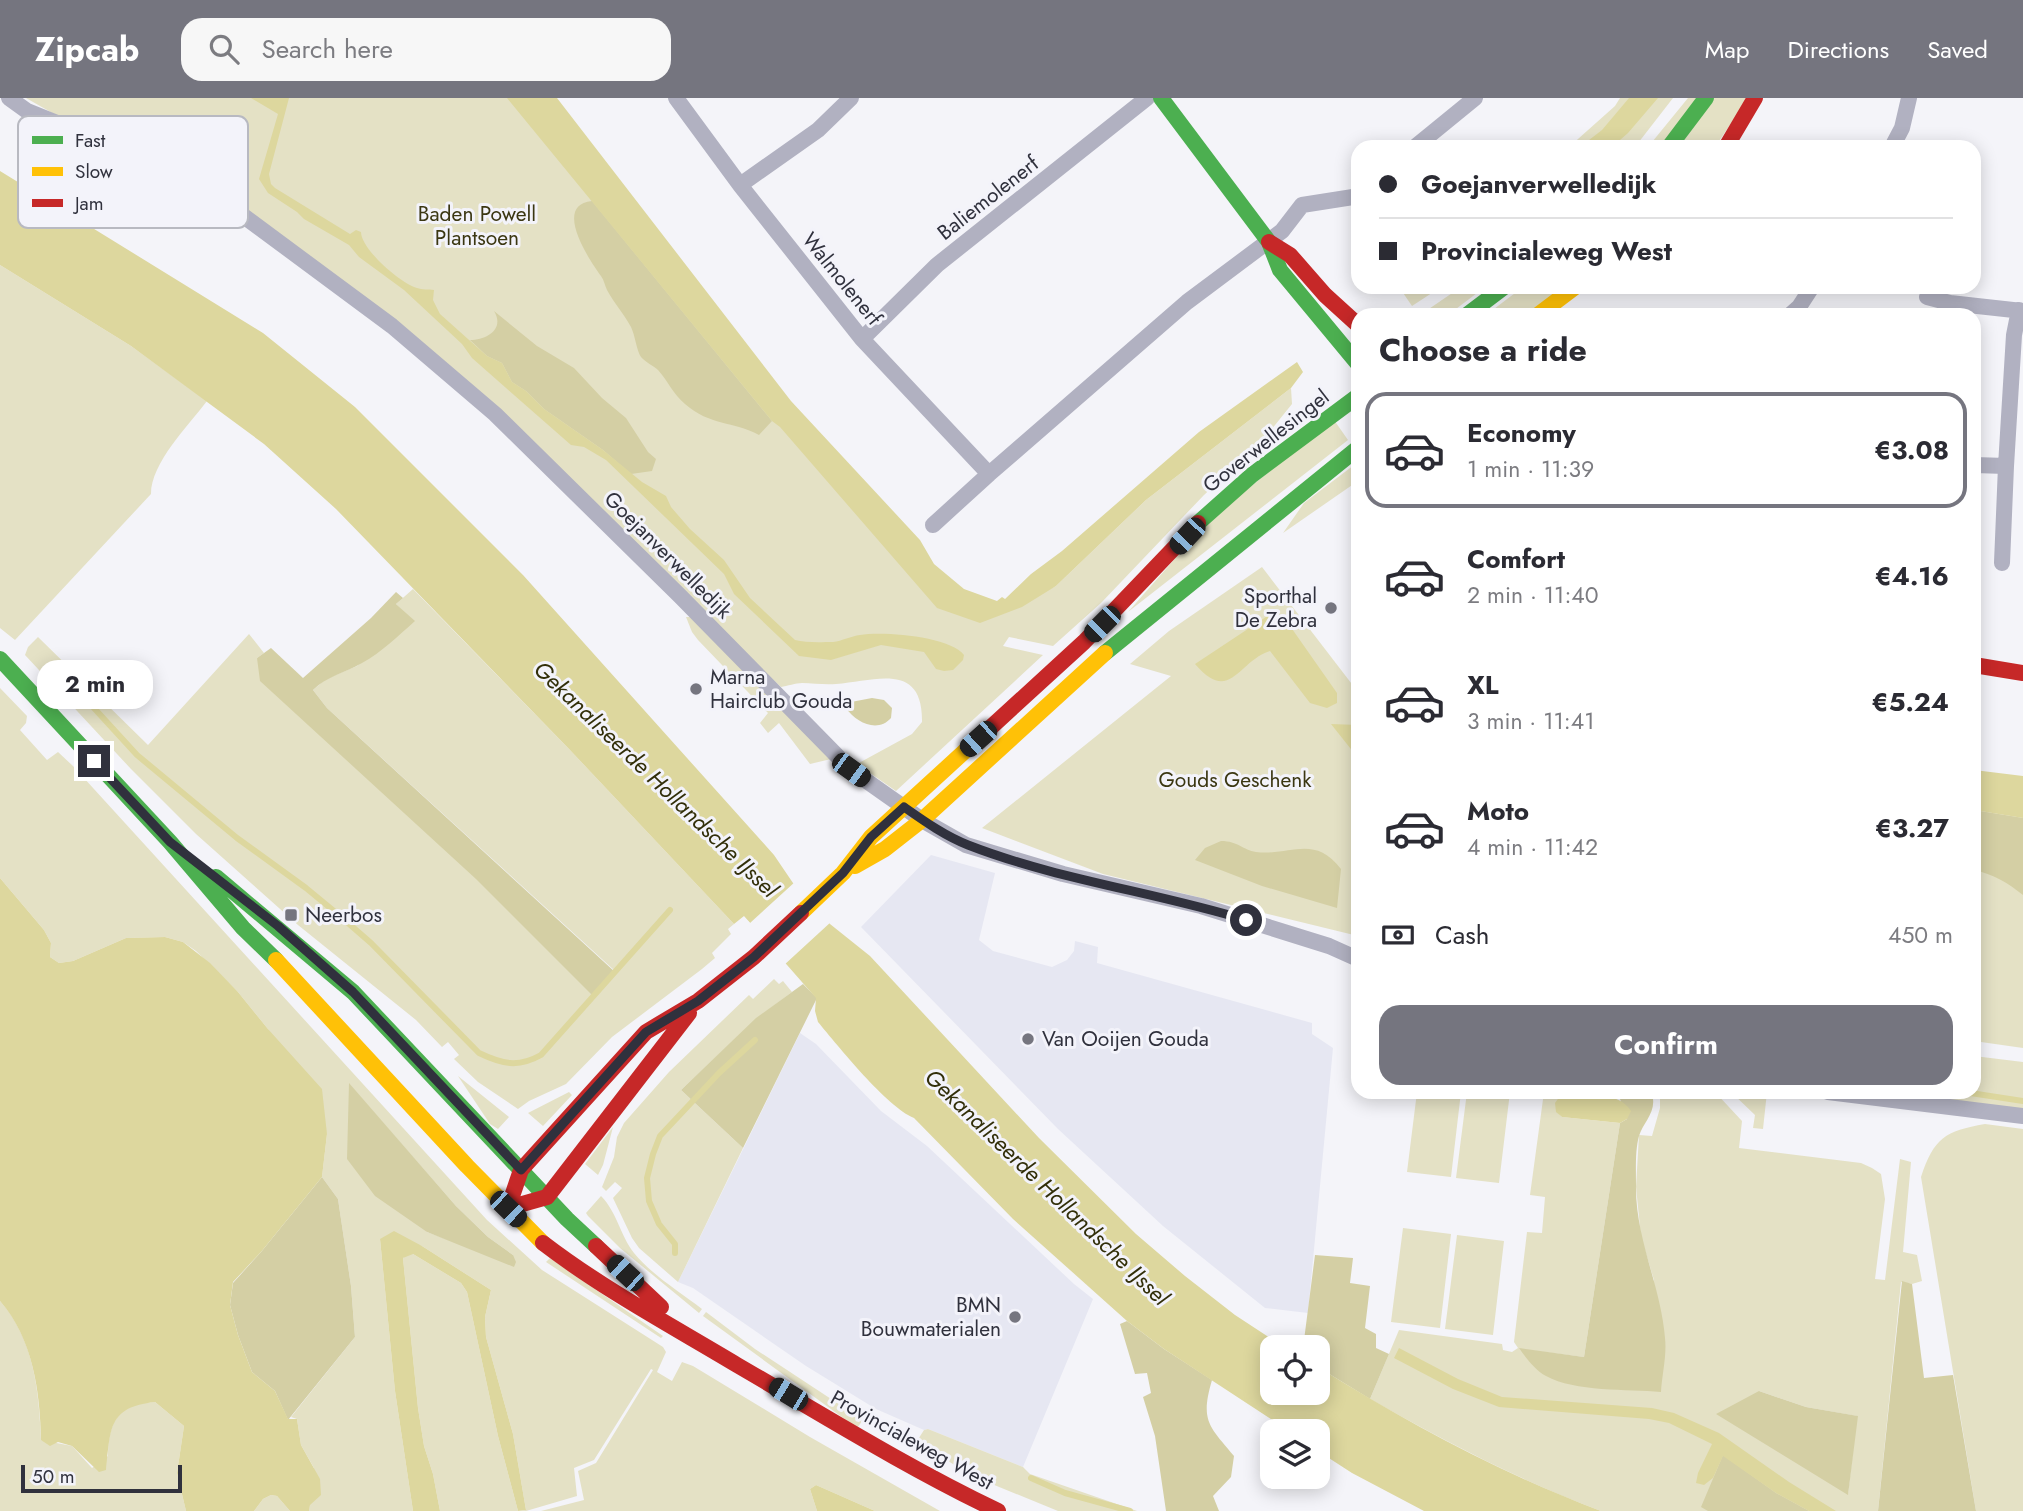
<!DOCTYPE html>
<html lang="en">
<head>
<meta charset="utf-8">
<style>
  :root { --surface:#fff; --page:#f7f7f7; --text:#2b2b33; --muted:#7c7c81; --line:#e1e1e2; --accent:#75757f }
  body { margin:0; font-family:Jost,sans-serif; background:var(--page); color:var(--text); height:100vh; display:flex; flex-direction:column; font-size:26px; white-space:nowrap }
  * { box-sizing:border-box; margin:0 }
  p { font-size:23px; color:var(--muted) }
  .icon { flex:none; width:38px; height:38px; fill:none; stroke:currentColor; stroke-width:2; stroke-linecap:round; stroke-linejoin:round }
  .map { position:relative; flex:1; overflow:hidden }
  .sheet { position:absolute; left:1351px; top:210px; width:630px; height:791px; display:flex; flex-direction:column; background:var(--surface); border-radius:21px; box-shadow:0 4px 18px #0003 }
  .sheet>* { flex:none }
  .top-card { position:absolute; left:1351px; top:42px; width:630px; height:154px; border-radius:21px; box-shadow:0 4px 18px #0003; display:grid; align-content:center; height:154px; padding:0 28px; background:var(--surface) }
  .buttons { position:absolute; left:1260px; top:1237px; display:grid; gap:14px }
  .buttons a { display:grid; place-items:center; width:70px; height:70px; border-radius:14px; background:var(--surface); box-shadow:0 4px 18px #0003; font-size:35px }
  .scale { position:absolute; left:21px; bottom:18px; width:161px; box-sizing:border-box; padding-left:7px; border:4px solid #30313d; border-top:0; font-size:19px; line-height:24px; white-space:nowrap; color:#30313d; -webkit-text-stroke:5px #f3f3fa; paint-order:stroke }
  .end { position:absolute; width:32px; height:32px; margin:-16px; border:9px solid #30313d; background:#fff; box-shadow:0 0 0 4px #fff }
  .from { border-radius:50% }
  .bubble { position:absolute; height:49px; border-radius:21px; background:var(--surface); box-shadow:0 4px 18px #0003; font-size:23px; font-weight:700; line-height:49px; text-align:center }
  .car { position:absolute; width:21px; height:42px; margin:-21px -10px; border-radius:9px; box-shadow:0 0 5px 2px #0007; background:linear-gradient(#222 24%,#8ab4d8 0 40%,#222 0 76%,#8ab4d8 0 86%,#222 0) }
  .top-card b { display:flex; align-items:center; gap:24px; height:66px; font-size:26px }
  .top-card b+b { border-top:2px solid var(--line) }
  .top-card i { width:18px; height:18px; background:var(--text) }
  ul { padding:0; list-style:none }
  li { display:flex; align-items:center; gap:21px; height:116px; margin:0 14px 10px; padding:0 14px; border:4px solid transparent; border-radius:21px }
  li div { flex:1 }
  li b { display:block; font-size:26px }
  li em { font-style:normal; font-weight:700 }
  li.on { border-color:var(--accent) }
  li>.icon { width:63px; height:63px; stroke-width:1.5 }
  h2 { padding:0 28px; font-size:32px; line-height:84px }
  .pay { display:flex; align-items:center; gap:18px; height:77px; padding:0 28px; font-size:26px }
  .pay p { margin-inline-start:auto }
  .cta { display:flex; gap:14px; margin-top:auto; padding:14px 28px }
  .cta a { flex:1; height:80px; border-radius:21px; background:var(--accent); color:#fff; font-size:28px; font-weight:700; line-height:80px; text-align:center }
  header { display:flex; align-items:center; gap:42px; box-sizing:border-box; height:98px; padding:0 35px; background:var(--accent); color:#fff }
  header strong { font-size:33px }
  nav { display:flex; gap:38px; margin-inline-start:auto; font-size:24px }
  .search { width:490px; height:63px; background:var(--page); display:flex; align-items:center; gap:18px; box-sizing:border-box; padding:0 24px; border-radius:21px; color:var(--muted); font-size:26px }
  .map>svg:first-child { display:block }
  .built { fill:#e6e7f2 }
  .green { fill:#e4e1c5; fill-rule:evenodd }
  .forest { fill:#d4cfa4 }
  .water { fill:#ddd79e }
  .pier { fill:#f4f4f9 }
  .lines { fill:none; stroke-linecap:round; stroke-linejoin:round }
  .stream { stroke:#ddd79e; stroke-width:6 }
  .street { stroke:#b1b1c1; stroke-width:16 }
  .fast { stroke:#4caf50; stroke-width:16 }
  .slow { stroke:#ffc107; stroke-width:16 }
  .jam { stroke:#c62828; stroke-width:16 }
  .route { stroke:#30313d; stroke-width:9 }
  .poi-dot { fill:#75757f; stroke:#f3f3fa; stroke-width:2.5 }
  .labels { text-anchor:middle; stroke-width:6; stroke-linejoin:round; paint-order:stroke }
  .street-label { font-size:21px; fill:#30313d; stroke:#f3f3fa }
  .park-label { font-size:21px; fill:#3b3712; stroke:#f3f3fa }
  .poi-label { font-size:21px; fill:#30313d; stroke:#f3f3fa; text-anchor:start }
  .water-label { font-size:23px; font-style:italic; fill:#322f09; stroke:#f3f3fa }
  .key { fill:#f3f3fa; stroke:#b8b9c1; stroke-width:2 }
  .key-label { font-size:19px; fill:#30313d }
</style>
</head>
<body>
<header>
<strong>Zipcab</strong>
<div class="search"><svg class="icon" aria-label="search" viewBox="0 0 24 24"><circle cx="10" cy="10" r="6"/><path d="M15 15l6 6"/></svg>Search here</div>
<nav><a>Map</a><a>Directions</a><a>Saved</a></nav>
</header>
<div class="map">
<svg width="2023" height="1413" viewBox="0 0 2023 1413">
  <rect width="100%" height="100%" fill="#f4f4f9"/>
  <path class="built" d="M931,757L995,775L979,842L993,853L1052,869L1067,862L1074,853L1075,843L1098,849L1097,865L1312,925V936L1333,950L1308,1215L1265,1210L1163,1128L1058,1031L861,829Z
    M800,935L816,946L881,1013L927,1048L1074,1186L1093,1201L1023,1369L928,1331L924,1332L876,1311L806,1268L693,1190L678,1184Z"/>
  <path class="green" d="M26,0H538L904,459L997,517L1056,488L1146,402L1291,290L1292,306L1263,342L1204,397L1101,505L1053,548L1009,539L1003,548L1043,557L896,693L857,666L912,636L922,624C923,563 875,583 836,586C824,587 813,585 802,585C796,585 787,588 781,589L328,172Z
    M1620,0H1673L1635,49H1569L1615,8Z
    M1688,0H1698L1661,49H1648Z
    M1714,0H1748L1715,49H1679Z
    M0,167L131,248L207,303C188,328 151,365 151,396L15,542L0,530Z
    M1399,189H1441L1412,208Z
    M1461,189H1485L1448,217H1420Z
    M1523,189H1564L1528,217H1486Z
    M1334,322L1348,342L1128,514L1210,421Z
    M1358,364V383L1283,435L1304,405Z
    M1262,469L1358,594V838L1103,776L982,730L1171,578L1130,566L1169,533Z
    M413,491L569,651L734,826L728,831L731,836L712,855L715,860L702,871L612,939L566,986L529,1003L518,1011L478,984L454,961L459,957L448,944L442,949L416,922L298,827L196,736L131,671L25,557L28,549L38,539L148,647L249,536L264,555L257,560L594,898L615,873L327,610L313,592L326,581L357,568L414,523L396,506Z
    M686,519H690L831,661L810,666L779,625L768,635L760,625L768,615L698,542L692,534Z
    M0,590L27,618L26,625L20,632L47,662L58,654L73,668L487,1122L542,1172L663,1249L666,1254L657,1274L672,1283L682,1264L693,1268L810,1339L940,1413H875L816,1387L810,1391L817,1413H541L584,1402L578,1373L596,1365L653,1272L651,1271L594,1362L574,1370L577,1398L526,1413H520L526,1412L513,1336L486,1239L485,1219L491,1192L422,1148L380,1141L395,1293L413,1413H309L314,1370L301,1347L297,1321L291,1319L355,1239L351,1188L338,1101L322,1079L327,1036L268,931L238,894L196,853L183,844L165,839L126,840L73,863L59,865L50,859L51,845L44,832L0,780ZM349,986L456,1108L488,1139L513,1157L486,1156L427,1134Z
    M1974,712L2023,720V950L1974,943Z
    M774,881L779,886L783,883L792,894L756,921L681,992L743,1050L678,1184L639,1150L632,1140L613,1100L622,1090L615,1084L606,1093L602,1089L614,1059L617,1039L624,1025L669,974L749,897L753,901Z
    M1974,958L2023,964V1011L1879,994H1974Z
    M458,978L509,1019L498,1031L490,1026Z
    M569,994L572,997L543,1028L528,1015Z
    M1417,994H1461L1451,1079L1407,1074Z
    M1467,994H1510L1499,1085L1456,1080Z
    M1544,994H1585H1574L1556,1005V1013L1562,1019L1620,1025L1584,1259L1520,1251L1576,1287L1654,1182L1641,1139L1636,1089L1639,1037L1652,1038L1660,1010V994H1715L1742,1023L1739,1050L1861,1065L1872,1070L1881,1076L1885,1101L1875,1181L1885,1182L1900,1061L1911,1064L1903,1154L1917,1157L1922,1183L1912,1186L1901,1184L1878,1413H1601C1521,1383 1444,1343 1370,1301L1399,1232L1502,1246L1503,1252L1512,1254L1518,1250L1514,1244L1527,1134L1542,1135L1545,1099L1530,1097ZM1759,1293L1806,1309L1857,1318L1848,1396Z
    M1731,994H1767L1763,1031L1753,1030L1755,1017Z
    M1985,1026L2023,1031V1413H1976L1921,1079C1934,1040 1945,1033 1985,1026Z
    M613,1029L603,1067L598,1077L585,1066Z
    M601,1098C617,1114 620,1137 634,1155C652,1177 680,1194 702,1211L699,1215L620,1150L588,1118L586,1115Z
    M1403,1130L1451,1136L1440,1230L1391,1224Z
    M1457,1137L1504,1143L1493,1237L1445,1231Z
    M409,1156H413L461,1185L467,1194L498,1338L518,1413H440L433,1376L424,1348L418,1310L403,1160Z
    M550,1160L663,1238L661,1240L546,1164Z
    M0,1203C34,1241 39,1293 41,1342L72,1348L92,1370L108,1358C108,1341 111,1320 126,1310C134,1305 147,1305 155,1304L184,1328L177,1375L186,1413H0Z
    M706,1214L755,1251L863,1322L857,1330L703,1218Z
    M928,1331L1023,1369L1030,1376L1137,1413H1058L970,1377L917,1343L924,1332Z
    M271,1397L277,1398L290,1413H254L263,1401Z"/>
  <path class="forest" d="M592,103L772,323L759,337C733,323 710,328 685,306C673,296 668,283 658,272C654,268 645,264 641,259C637,254 635,237 631,229C624,216 614,205 607,192C605,188 604,182 601,178C590,163 552,107 592,103Z
    M494,213L537,248L574,270L602,300L626,320L648,354L656,361L652,373L631,376L603,352L544,311L526,293L512,284L502,265L487,258L470,242C487,242 505,231 494,213Z
    M396,494L403,500L396,506L415,523C398,538 382,554 362,565C345,575 327,578 313,592L327,610L615,874L594,899L476,781L260,583L257,560L271,550L303,580L371,520Z
    M872,600L884,602L892,610L891,620C878,635 856,625 846,610L851,604Z
    M1974,712L2023,720V797C2008,785 1993,776 1974,772Z
    M1221,743C1238,743 1243,752 1256,754C1291,758 1314,736 1341,771L1337,810L1262,788L1195,762L1205,750Z
    M803,886L817,900L743,1050L681,992L756,920Z
    M349,985L456,1108L488,1139L513,1157L516,1164L514,1169L427,1134L375,1098L347,1061Z
    M1585,994H1651C1659,1012 1643,1024 1639,1038C1635,1052 1636,1072 1636,1087C1635,1140 1661,1188 1665,1240C1667,1257 1662,1277 1661,1294C1627,1291 1575,1294 1546,1278C1535,1272 1526,1260 1519,1250L1584,1259L1620,1025L1627,1021L1620,1001Z
    M322,1079L338,1101L351,1188L355,1239L288,1322L275,1293L252,1274L238,1237L230,1207L233,1185L261,1154Z
    M1315,1157L1353,1160L1350,1185L1370,1188L1365,1230L1376,1236V1250L1389,1256L1370,1301L1318,1269V1250H1303Z
    M1902,1183L1912,1186L1924,1280L1953,1277L1976,1413H1878Z
    M1127,1223L1164,1251L1212,1282C1200,1323 1209,1328 1234,1358L1231,1379L1213,1398L1219,1413H1166L1155,1338L1143,1299L1151,1295L1147,1275L1135,1276L1120,1226Z
    M1759,1293L1806,1309L1858,1318L1848,1397L1716,1316Z
    M1723,1357L1776,1395L1809,1413H1708L1701,1409Z"/>
  <path class="water" d="M251,0H289L269,76L271,86L275,90L350,136L356,132L361,134C361,151 400,185 417,190C422,192 428,191 434,192L433,202L440,216L487,258L502,265L512,284L526,293L544,311L603,352L642,384L666,398L671,409L690,431L724,462L750,500L795,542C806,545 822,544 833,544C842,543 851,538 860,537C882,533 950,538 964,557L963,562L953,572L944,573L936,571L924,554L881,547L831,562L799,558L734,496L724,476L606,362L584,349L571,347L472,260L462,246L404,192L359,159L349,147L304,121L297,114L268,95L259,81L278,16Z
    M507,0H557L791,303L920,442L934,466L964,491L997,503L1002,499L1005,501L1031,476L1062,453L1199,334L1297,264L1303,274L1291,290L1146,402L1056,488L1022,509L980,525L937,510L780,329L772,323Z
    M1629,0H1658L1628,35L1612,49H1580L1602,32Z
    M0,73L263,235L355,309L523,477L774,757L793,785L830,826L870,858L1039,1040L1136,1136L1185,1178L1235,1217L1284,1249L1272,1250V1295H1318V1269C1408,1325 1502,1376 1601,1413H1424L1352,1375L1318,1353V1334L1289,1333L1164,1251L1127,1223L1013,1121L914,1020C887,1009 838,948 818,924L815,913L816,900L744,818L734,826L569,651L336,411L264,346L131,248L0,167Z
    M1275,513L1283,518L1337,595V605L1327,610L1310,605L1270,553C1238,563 1230,607 1195,566Z
    M1331,626L1358,627V660Z
    M1974,672L2023,678V720L1974,712Z
    M0,780L44,832L51,845L50,859L59,865L73,863L126,840L165,839L183,844L210,865L238,894L268,931L322,991L327,1036L322,1079L261,1154L233,1184L230,1207L238,1237L252,1274L275,1293L288,1321H297L301,1347L320,1381L321,1397L310,1407L309,1413H290L277,1398L271,1397L263,1401L254,1413H186L177,1375L184,1328L155,1304C107,1309 111,1332 106,1372L99,1374L72,1348L58,1344L50,1348L41,1342C40,1293 33,1241 0,1203Z
    M1574,994C1594,997 1620,995 1631,1013L1627,1021L1620,1025L1562,1019L1556,1014L1555,1005L1560,998Z
    M394,1133L422,1148L491,1192L485,1219L486,1239L513,1336L526,1412L518,1413L498,1338L467,1194L461,1185L413,1156L403,1160L418,1310L424,1348L433,1376L440,1413H413L395,1293L380,1141Z
    M1399,1250L1458,1281L1502,1299L1652,1310L1674,1315L1719,1335L1789,1384L1836,1413H1809L1776,1395L1723,1358L1713,1380L1704,1387L1696,1385L1698,1375L1712,1346L1669,1325L1649,1321L1499,1309L1453,1291L1394,1260Z
    M816,1387L875,1413H817L810,1391Z"/>
  <path class="pier" d="M796,783L832,823L783,868L743,823L736,829H732L744,819L750,825Z"/>
  <g class="lines">
    <path class="stream" d="M71,577L69,582L72,586L137,657L237,740L306,790L340,818L371,845L479,955C502,966 518,970 541,957L670,812
      M1964,994L2023,1003
      M675,1155V1146L659,1126L649,1103L647,1080L653,1056L660,1038L719,975L755,942
      M1031,1380L1065,1395L1130,1413"/>
    <path class="street" d="M9,0L27,13L151,63L226,105L392,228L495,316L680,498L851,672L922,722L966,747L1063,776L1201,808L1329,848L1358,861
      M676,0L740,87L862,241L989,376L1187,204L1282,133L1302,107L1353,99L1358,96
      M1415,49L1475,0
      M1892,49L1902,30L1909,0
      M740,87L818,32L851,0
      M1927,199L1950,205L2023,213
      M1790,217L1799,209L1812,189
      M862,241L937,167L1147,0
      M1974,367L2006,368L2014,237L2019,212
      M933,427L989,376
      M2002,465L2006,368
      M1828,994L2023,1018"/>
    <path class="fast" d="M1161,0L1269,144L1280,172L1358,266
      M1669,49L1706,0
      M1467,217L1504,189
      M1198,425L1252,377L1358,298
      M1105,555L1358,350
      M0,561L170,744L243,830L276,862
      M216,779L353,894L567,1121L596,1148"/>
    <path class="slow" d="M1538,217L1575,189
      M855,768L885,751L922,722L1105,555
      M801,815L843,775L871,739L989,631
      M276,862L467,1068L543,1145"/>
    <path class="jam" d="M1726,49L1755,0
      M1269,144L1290,157L1325,197L1358,227
      M1974,567L2023,575
      M989,631L1084,544L1198,425
      M508,1110L521,1072L646,934L698,903L754,859L801,815
      M508,1110L547,1099L689,915
      M543,1145C603,1191 672,1228 737,1267C823,1317 908,1370 998,1413
      M596,1148L661,1209"/>
  </g>
  <g class="lines">
    <path class="route" d="M94,663L170,744L278,828L353,894L521,1072L646,934L698,903L754,859L843,775L871,739L904,709C924,723 945,738 968,747C1058,782 1155,794 1246,822"/>
  </g>
  <g class="poi-dot">
    <circle cx="1331" cy="510" r="7"/>
    <circle cx="696" cy="591" r="7"/>
    <rect x="284" y="810" width="14" height="14" rx="3.5"/>
    <circle cx="1028" cy="941" r="7"/>
    <circle cx="1015" cy="1219" r="7"/>
  </g>
  <g class="labels">
    <g class="street-label">
      <text transform="translate(988 100) rotate(-38)" y="7">Baliemolenerf</text>
      <text transform="translate(842 181) rotate(51)" y="7">Walmolenerf</text>
      <text transform="translate(1266 343) rotate(-38)" y="7">Goverwellesingel</text>
      <text transform="translate(668 457) rotate(45)" y="7">Goejanverwelledijk</text>
      <text transform="translate(912 1342) rotate(29)" y="7">Provincialeweg West</text>
    </g>
    <g class="park-label">
      <text x="477" y="123">Baden Powell<tspan x="477" dy="24">Plantsoen</tspan></text>
      <text x="1235" y="689">Gouds Geschenk</text>
    </g>
    <g class="poi-label">
      <text x="1317" y="505" text-anchor="end">Sporthal<tspan x="1317" dy="24">De Zebra</tspan></text>
      <text x="710" y="586">Marna<tspan x="710" dy="24">Hairclub Gouda</tspan></text>
      <text x="305" y="824">Neerbos</text>
      <text x="1042" y="948">Van Ooijen Gouda</text>
      <text x="1001" y="1214" text-anchor="end">BMN<tspan x="1001" dy="24">Bouwmaterialen</tspan></text>
    </g>
    <g class="water-label">
      <text transform="translate(656 681) rotate(44)" y="8">Gekanaliseerde Hollandsche IJssel</text>
      <text transform="translate(1047 1089) rotate(44)" y="8">Gekanaliseerde Hollandsche IJssel</text>
    </g>
  </g>
  <rect x="18" y="18" width="230" height="112" rx="10" class="key"/>
  <rect x="32" y="38" width="31" height="8" fill="#4caf50"/>
  <rect x="32" y="69" width="31" height="9" fill="#ffc107"/>
  <rect x="32" y="101" width="31" height="8" fill="#c62828"/>
  <g class="key-label">
    <text x="75" y="49">Fast</text>
    <text x="75" y="80">Slow</text>
    <text x="75" y="112">Jam</text>
  </g>
</svg>
<div class="buttons">
<a><svg class="icon" aria-label="locate" viewBox="0 0 24 24"><circle cx="12" cy="12" r="6"/><path d="M12 2v4M12 18v4M2 12h4M18 12h4"/></svg></a>
<a><svg class="icon" aria-label="layers" viewBox="0 0 24 24"><path d="M12 4l9 5-9 5-9-5zM3 14l9 5 9-5"/></svg></a>
</div>
<div class="scale">50 m</div>
<i class="end from" style="left:1246px;top:822px"></i>
<i class="end" style="left:94px;top:663px"></i>
<div class="bubble" style="left:37px;top:562px;width:116px">2 min</div>
<i class="car" style="left:1187px;top:438px;rotate:223deg"></i>
<i class="car" style="left:1102px;top:526px;rotate:225deg"></i>
<i class="car" style="left:978px;top:641px;rotate:228deg"></i>
<i class="car" style="left:851px;top:672px;rotate:126deg"></i>
<i class="car" style="left:508px;top:1111px;rotate:134deg"></i>
<i class="car" style="left:625px;top:1175px;rotate:313deg"></i>
<i class="car" style="left:788px;top:1296px;rotate:301deg"></i>
<div class="top-card">
<b><i class="from"></i>Goejanverwelledijk</b>
<b><i></i>Provincialeweg West</b>
</div>
<section class="sheet">
<h2>Choose a ride</h2>
<ul>
<li class="on"><svg class="icon" aria-label="car" viewBox="0 0 24 24"><path d="M5 17H2v-5l4-1 3-4h7l3 4 3 1v5h-3M9 17h6M6 11h13"/><circle cx="7" cy="17" r="2"/><circle cx="17" cy="17" r="2"/></svg><div><b>Economy</b><p>1 min · 11:39</p></div><em>€3.08</em></li>
<li><svg class="icon" aria-label="car" viewBox="0 0 24 24"><path d="M5 17H2v-5l4-1 3-4h7l3 4 3 1v5h-3M9 17h6M6 11h13"/><circle cx="7" cy="17" r="2"/><circle cx="17" cy="17" r="2"/></svg><div><b>Comfort</b><p>2 min · 11:40</p></div><em>€4.16</em></li>
<li><svg class="icon" aria-label="car" viewBox="0 0 24 24"><path d="M5 17H2v-5l4-1 3-4h7l3 4 3 1v5h-3M9 17h6M6 11h13"/><circle cx="7" cy="17" r="2"/><circle cx="17" cy="17" r="2"/></svg><div><b>XL</b><p>3 min · 11:41</p></div><em>€5.24</em></li>
<li><svg class="icon" aria-label="car" viewBox="0 0 24 24"><path d="M5 17H2v-5l4-1 3-4h7l3 4 3 1v5h-3M9 17h6M6 11h13"/><circle cx="7" cy="17" r="2"/><circle cx="17" cy="17" r="2"/></svg><div><b>Moto</b><p>4 min · 11:42</p></div><em>€3.27</em></li>
</ul>
<div class="pay"><svg class="icon" aria-label="cash" viewBox="0 0 24 24"><path d="M3 7h18v10H3z"/><circle cx="12" cy="12" r="2"/></svg>Cash<p>450 m</p></div>
<div class="cta"><a>Confirm</a></div>
</section>
</div>
</body>
</html>
